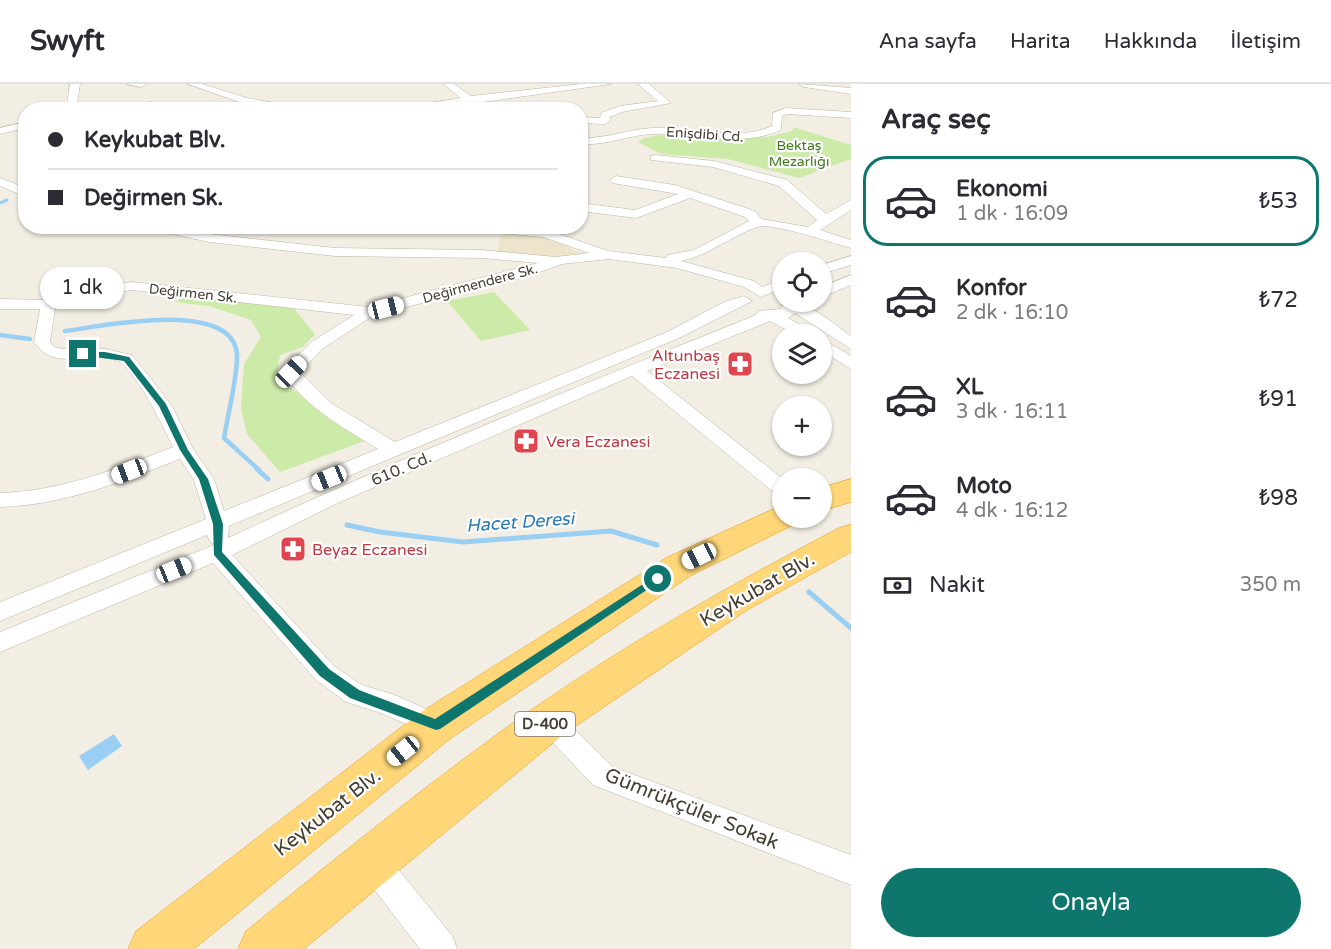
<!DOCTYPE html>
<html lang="tr">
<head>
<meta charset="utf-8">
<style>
  :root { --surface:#fff; --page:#f2f2f3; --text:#2b2b33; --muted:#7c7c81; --line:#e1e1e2; --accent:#0f766e }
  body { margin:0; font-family:"Varela Round",sans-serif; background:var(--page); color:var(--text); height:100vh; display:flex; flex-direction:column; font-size:22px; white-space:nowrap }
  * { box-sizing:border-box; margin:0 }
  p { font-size:20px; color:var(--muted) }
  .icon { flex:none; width:33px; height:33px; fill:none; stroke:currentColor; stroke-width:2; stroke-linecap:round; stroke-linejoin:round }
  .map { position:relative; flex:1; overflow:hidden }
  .details { display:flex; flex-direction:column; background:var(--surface); width:480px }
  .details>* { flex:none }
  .top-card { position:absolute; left:18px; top:18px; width:570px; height:132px; border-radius:24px; box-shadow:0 2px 4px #0004; display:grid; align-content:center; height:132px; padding:0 30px; background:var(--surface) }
  .fabs { position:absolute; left:772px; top:168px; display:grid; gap:12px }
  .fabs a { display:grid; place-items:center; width:60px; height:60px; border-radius:50%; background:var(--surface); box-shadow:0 2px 4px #0004; font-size:30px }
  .end { position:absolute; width:27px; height:27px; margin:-14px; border:8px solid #0f766e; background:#fff; box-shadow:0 0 0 3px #fff }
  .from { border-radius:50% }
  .bubble { position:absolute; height:42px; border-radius:21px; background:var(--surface); box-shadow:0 2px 4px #0004; font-size:20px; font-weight:600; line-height:42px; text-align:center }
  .car { position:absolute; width:18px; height:36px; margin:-18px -9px; border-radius:8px; box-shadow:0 0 4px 2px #0007; background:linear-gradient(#fff 24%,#345 0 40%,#fff 0 76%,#345 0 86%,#fff 0) }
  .top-card b { display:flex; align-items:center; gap:21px; height:57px; font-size:22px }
  .top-card b+b { border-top:2px solid var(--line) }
  .top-card i { width:15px; height:15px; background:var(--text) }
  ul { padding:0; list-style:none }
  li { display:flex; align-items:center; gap:18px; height:90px; margin:0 12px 9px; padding:0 18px; border:3px solid transparent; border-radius:24px }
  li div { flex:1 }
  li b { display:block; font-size:22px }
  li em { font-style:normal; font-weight:600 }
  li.selected { border-color:var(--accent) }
  li>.icon { width:54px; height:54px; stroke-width:1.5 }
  h2 { padding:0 30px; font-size:27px; line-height:72px }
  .pay { display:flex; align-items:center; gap:15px; height:66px; padding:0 30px; font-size:22px }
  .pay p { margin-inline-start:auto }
  .primary-button { display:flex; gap:12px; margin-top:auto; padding:12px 30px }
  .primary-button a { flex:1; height:69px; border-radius:36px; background:var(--accent); color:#fff; font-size:24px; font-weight:600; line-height:69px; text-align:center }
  header { display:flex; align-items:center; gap:36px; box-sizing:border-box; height:84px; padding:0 30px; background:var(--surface); border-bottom:2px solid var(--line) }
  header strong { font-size:28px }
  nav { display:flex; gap:33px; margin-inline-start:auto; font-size:21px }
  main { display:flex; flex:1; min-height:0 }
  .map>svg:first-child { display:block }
  .education { fill:#ede4cb }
  .green { fill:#cceaa8 }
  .water { fill:#9acff4 }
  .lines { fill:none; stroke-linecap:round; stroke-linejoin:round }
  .stream-far3 { stroke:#9acff4; stroke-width:2 }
  .stream-far2 { stroke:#9acff4; stroke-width:3 }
  .stream-far1 { stroke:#9acff4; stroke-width:4.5 }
  .stream { stroke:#9acff4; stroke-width:5 }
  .minor-casing { stroke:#beb6a5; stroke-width:1 }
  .trunk-casing { stroke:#e6a129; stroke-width:1 }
  .minor { fill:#fff; fill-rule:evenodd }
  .trunk { fill:#ffd678; fill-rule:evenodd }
  .route { fill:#0f766e }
  .labels { text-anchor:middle; stroke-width:4.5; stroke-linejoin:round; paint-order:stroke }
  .far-street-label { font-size:14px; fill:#453e33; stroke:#fff }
  .far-park-label { font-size:14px; fill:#437923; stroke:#fff }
  .shield { fill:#fff; stroke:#7d7870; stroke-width:1.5 }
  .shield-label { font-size:15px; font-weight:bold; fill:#453e33 }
  .health-label { font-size:16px; fill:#be3a42; stroke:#fff; text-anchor:start }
  .street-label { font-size:16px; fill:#453e33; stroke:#fff }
  .water-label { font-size:18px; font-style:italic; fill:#2679b6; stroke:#fff }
  .near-street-label { font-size:20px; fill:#453e33; stroke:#fff }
</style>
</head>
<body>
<header>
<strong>Swyft</strong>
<nav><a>Ana sayfa</a><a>Harita</a><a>Hakkında</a><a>İletişim</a></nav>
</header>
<main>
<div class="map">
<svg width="851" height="865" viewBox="0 0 851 865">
  <rect width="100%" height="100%" fill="#f3eee3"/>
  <path class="education" d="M501,148L543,150L587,173L497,171Z"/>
  <path class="green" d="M793,43L851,61V75L799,94L728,75L661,70L638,58C657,43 739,53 767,53L792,47Z
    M494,208L530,246L481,257L447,217Z
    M187,211L292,222L315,250L303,263L280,271L276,297L291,304L365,357L280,388L247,350L241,324L244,280L261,253L251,236L209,222L174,218Z"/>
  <path class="water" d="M114,650L122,662L88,686L79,672Z"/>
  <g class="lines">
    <path class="stream-far3" d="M143,26L150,18"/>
    <path class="stream-far2" d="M0,119L7,116"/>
    <path class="stream-far1" d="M65,247C99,243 235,213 237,272C237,296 228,329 224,354L259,386
      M0,251L30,255"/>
    <path class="stream" d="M257,385L268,395
      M347,441L380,448L463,458L611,447L657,461
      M809,508L851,544"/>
    <g class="minor-casing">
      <path id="minor" d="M70,0H80L77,20L71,26H60L67,19Z
        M126,0H146L141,3Z
        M188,0H202L247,14L281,20L429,19L461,14L443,0H454L471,12L581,0H611L427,26H278L242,19Z
        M638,0H649L671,19L622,28L610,33V37L605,40L580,39V33L600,34L601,29L620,22L658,17Z
        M799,0L851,4V10L804,3Z
        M786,24L851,28V34L787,30L782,32L781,46C738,65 698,48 653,50C628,51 606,62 580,60V54C606,55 628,45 653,44C694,42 733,59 772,42L773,29Z
        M26,38V44L0,50V44Z
        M655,71L714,77L787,96L826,130L851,116V126L820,146L851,156V164C832,159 773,138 757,143C729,153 712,170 681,177L754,197L762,203L783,195V204L761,213L744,203L677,184L609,175L562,180L526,193L374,231L322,265L300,288L331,319L395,358L667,248L724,218L744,212L752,217L679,254L229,442L228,454C401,373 579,302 756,231L758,227L781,225L783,215V218C810,218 830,237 851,252V265L795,229L788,234L811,247L813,250H794L770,237L647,287L783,395V412L776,410L632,292L340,418L232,471L334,582L362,601L392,610L445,633L449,641L445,649L436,653L378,628L346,618L316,596L213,479L0,568V548L216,460L210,458L207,451L0,537V518L206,435L194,396L180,375C121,398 64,421 0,423V409C62,407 116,385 173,363C164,344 137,288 119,278C91,263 57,291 34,258L40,225H0V215L47,216L96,203L132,198L369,223L538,179L482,174L335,172L209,158L136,142H167L209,150L335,164L482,166L556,173L589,169L543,153L470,146L464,142L545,145L608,167L666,174L668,171L694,166L749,137L745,133L690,114L636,134L580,127V119L635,126L678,110L612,99L610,96L616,92L675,101L755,127L761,135L808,143L817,136L779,102L713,83L651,76V72ZM132,206L354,231L310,259L282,288C307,324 342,343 378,365L224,427L214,395L193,365L172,322L132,271L105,265H62L54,263L50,258L55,224L98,211Z
        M0,94L26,104V113L0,102Z
        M851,172V181L822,190V181Z
        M851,191V201L822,213V203Z
        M822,255L851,272V285L822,267Z
        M549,625L558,629L613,683L851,771V801L593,701L540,645L536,637L540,629Z
        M371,761L382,765L453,853L457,865H420L360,787L356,776L360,765Z"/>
    </g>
    <g class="trunk-casing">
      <path id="trunk" d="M851,395V418L822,427V404Z
        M783,421V434H799L795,440L690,492L451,654L194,865H128L136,847L421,628L666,474Z
        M851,441V468L747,526L564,650L304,865H238L246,847C340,771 434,694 534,624C631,557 734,499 839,444Z"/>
    </g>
    <use href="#minor" class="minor"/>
    <use href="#trunk" class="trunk"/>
  </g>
  <path class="route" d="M83,268H105L129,273L166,320L188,366L208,395L223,440L222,468L329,585L359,606L435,635L654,493L658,491L663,495L440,645L436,646L350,614L320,592L214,471L213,440L199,395L180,366L159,322L124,277L80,271Z"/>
  <defs>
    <g id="pharmacy-square" transform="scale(1.35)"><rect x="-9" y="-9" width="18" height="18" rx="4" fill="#e0444e" stroke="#fff"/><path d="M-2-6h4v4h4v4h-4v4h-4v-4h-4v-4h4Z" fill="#fff"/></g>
  </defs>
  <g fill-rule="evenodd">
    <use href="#pharmacy-square" x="740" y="280"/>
    <use href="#pharmacy-square" x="526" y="357"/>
    <use href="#pharmacy-square" x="293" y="465"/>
  </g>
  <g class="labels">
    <g class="far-street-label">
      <text transform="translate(705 50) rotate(4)" y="5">Enişdibi Cd.</text>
      <text transform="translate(480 199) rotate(-15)" y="5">Değirmendere Sk.</text>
      <text transform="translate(193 209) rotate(6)" y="5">Değirmen Sk.</text>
    </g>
    <g class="far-park-label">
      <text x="799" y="66">Bektaş<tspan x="799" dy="16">Mezarlığı</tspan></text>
    </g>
    <rect class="shield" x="515" y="628" width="60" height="24" rx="4.5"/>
    <g class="shield-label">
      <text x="545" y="645">D-400</text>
    </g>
    <g class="health-label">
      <text x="720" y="277" text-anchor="end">Altunbaş<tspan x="720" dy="18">Eczanesi</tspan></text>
      <text x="546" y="363">Vera Eczanesi</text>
      <text x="312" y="471">Beyaz Eczanesi</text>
    </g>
    <g class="street-label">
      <text transform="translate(401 384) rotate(-23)" y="6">610. Cd.</text>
    </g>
    <g class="water-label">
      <text transform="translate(520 438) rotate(-4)" y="6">Hacet Deresi</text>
    </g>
    <g class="near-street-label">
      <text transform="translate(757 505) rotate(-30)" y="7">Keykubat Blv.</text>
      <text transform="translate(692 724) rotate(22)" y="7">Gümrükçüler Sokak</text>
      <text transform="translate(327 728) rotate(-38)" y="7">Keykubat Blv.</text>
    </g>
  </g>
</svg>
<div class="fabs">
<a><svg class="icon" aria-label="locate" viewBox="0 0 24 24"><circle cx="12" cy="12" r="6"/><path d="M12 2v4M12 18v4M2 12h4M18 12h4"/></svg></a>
<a><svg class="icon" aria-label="layers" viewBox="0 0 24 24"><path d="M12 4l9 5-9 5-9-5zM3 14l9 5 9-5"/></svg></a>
<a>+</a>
<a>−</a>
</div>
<i class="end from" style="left:658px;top:495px"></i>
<i class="end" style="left:83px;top:270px"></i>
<div class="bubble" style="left:40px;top:183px;width:84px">1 dk</div>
<i class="car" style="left:386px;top:224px;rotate:76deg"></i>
<i class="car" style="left:291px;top:288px;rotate:44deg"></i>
<i class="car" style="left:129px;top:387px;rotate:249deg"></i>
<i class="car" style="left:329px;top:394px;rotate:248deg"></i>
<i class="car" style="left:699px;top:472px;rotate:244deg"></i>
<i class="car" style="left:174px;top:486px;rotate:68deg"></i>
<i class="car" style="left:403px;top:667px;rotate:231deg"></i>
<div class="top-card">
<b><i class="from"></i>Keykubat Blv.</b>
<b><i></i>Değirmen Sk.</b>
</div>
</div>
<section class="details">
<h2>Araç seç</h2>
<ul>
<li class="selected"><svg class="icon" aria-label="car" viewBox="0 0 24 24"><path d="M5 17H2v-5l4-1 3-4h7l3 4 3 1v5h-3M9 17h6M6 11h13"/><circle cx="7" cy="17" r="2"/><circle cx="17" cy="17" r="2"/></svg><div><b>Ekonomi</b><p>1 dk · 16:09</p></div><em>₺53</em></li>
<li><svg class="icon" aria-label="car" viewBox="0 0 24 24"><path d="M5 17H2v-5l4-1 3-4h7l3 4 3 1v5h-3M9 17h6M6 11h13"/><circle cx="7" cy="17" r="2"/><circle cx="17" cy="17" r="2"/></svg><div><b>Konfor</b><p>2 dk · 16:10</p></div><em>₺72</em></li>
<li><svg class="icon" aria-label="car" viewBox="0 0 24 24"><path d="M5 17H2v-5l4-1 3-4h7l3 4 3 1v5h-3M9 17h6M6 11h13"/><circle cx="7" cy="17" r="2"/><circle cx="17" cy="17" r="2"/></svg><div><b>XL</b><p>3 dk · 16:11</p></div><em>₺91</em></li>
<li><svg class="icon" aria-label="car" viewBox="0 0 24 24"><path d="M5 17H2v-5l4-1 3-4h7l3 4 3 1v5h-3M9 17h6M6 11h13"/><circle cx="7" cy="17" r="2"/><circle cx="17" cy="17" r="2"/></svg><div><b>Moto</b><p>4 dk · 16:12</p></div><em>₺98</em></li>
</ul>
<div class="pay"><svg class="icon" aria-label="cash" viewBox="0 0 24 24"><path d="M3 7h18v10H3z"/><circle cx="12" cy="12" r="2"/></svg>Nakit<p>350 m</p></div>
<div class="primary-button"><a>Onayla</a></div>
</section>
</main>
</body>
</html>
